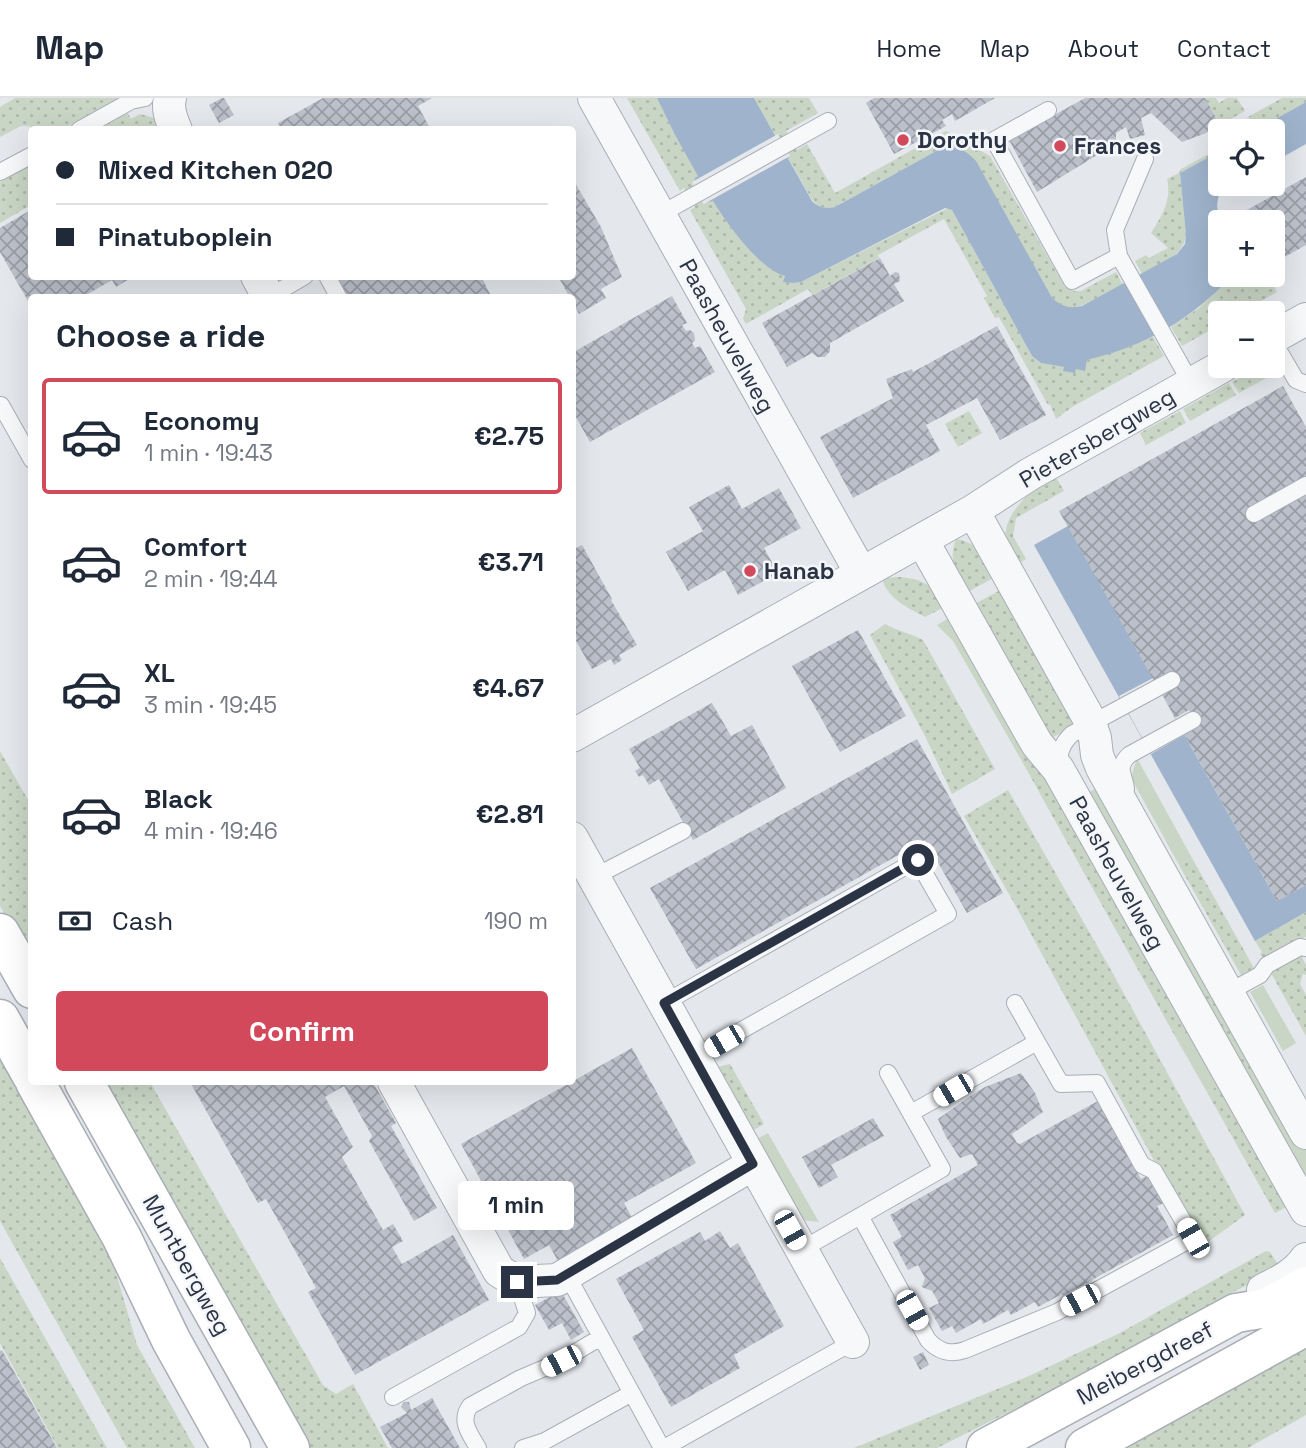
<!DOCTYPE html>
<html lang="en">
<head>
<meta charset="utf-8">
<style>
  :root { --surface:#fff; --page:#f6f6f7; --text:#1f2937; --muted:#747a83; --line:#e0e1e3; --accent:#d1495b }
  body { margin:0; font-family:"Space Grotesk",sans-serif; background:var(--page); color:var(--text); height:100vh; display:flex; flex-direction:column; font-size:26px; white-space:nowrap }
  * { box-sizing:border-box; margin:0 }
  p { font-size:23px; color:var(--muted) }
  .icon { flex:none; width:38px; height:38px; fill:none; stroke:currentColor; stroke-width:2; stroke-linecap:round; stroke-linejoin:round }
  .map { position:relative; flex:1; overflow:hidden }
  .drawer { position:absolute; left:28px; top:196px; width:548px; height:791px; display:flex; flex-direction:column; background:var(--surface); border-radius:7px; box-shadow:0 7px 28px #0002 }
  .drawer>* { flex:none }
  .guide { position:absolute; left:28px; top:28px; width:548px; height:154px; border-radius:7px; box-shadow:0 7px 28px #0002; display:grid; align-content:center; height:154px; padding:0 28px; background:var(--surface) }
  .fabs { position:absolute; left:1208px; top:21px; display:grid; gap:14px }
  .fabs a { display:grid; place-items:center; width:77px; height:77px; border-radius:7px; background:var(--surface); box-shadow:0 7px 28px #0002; font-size:35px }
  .end { position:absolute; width:32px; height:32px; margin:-16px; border:9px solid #2b3445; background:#fff; box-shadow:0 0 0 4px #fff }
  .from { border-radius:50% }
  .bubble { position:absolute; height:49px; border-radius:7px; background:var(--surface); box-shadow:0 7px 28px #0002; font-size:23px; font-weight:600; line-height:49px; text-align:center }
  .car { position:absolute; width:21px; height:42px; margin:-21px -10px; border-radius:9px; box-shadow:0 0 5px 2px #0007; background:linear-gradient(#fff 24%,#345 0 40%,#fff 0 76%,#345 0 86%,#fff 0) }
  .guide b { display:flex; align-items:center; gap:24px; height:66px; font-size:26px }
  .guide b+b { border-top:2px solid var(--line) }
  .guide i { width:18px; height:18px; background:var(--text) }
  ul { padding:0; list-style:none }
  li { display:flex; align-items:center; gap:21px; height:116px; margin:0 14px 10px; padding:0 14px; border:4px solid transparent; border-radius:7px }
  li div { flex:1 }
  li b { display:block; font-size:26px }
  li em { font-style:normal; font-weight:600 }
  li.current { border-color:var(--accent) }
  li>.icon { width:63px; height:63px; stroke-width:1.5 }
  h2 { padding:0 28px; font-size:32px; line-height:84px }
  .pay { display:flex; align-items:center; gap:18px; height:77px; padding:0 28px; font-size:26px }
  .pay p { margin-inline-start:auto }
  .button { display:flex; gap:14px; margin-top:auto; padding:14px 28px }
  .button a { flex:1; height:80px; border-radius:7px; background:var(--accent); color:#fff; font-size:28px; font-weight:600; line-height:80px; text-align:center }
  header { display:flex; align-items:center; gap:42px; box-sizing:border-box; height:98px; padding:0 35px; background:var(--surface); border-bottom:2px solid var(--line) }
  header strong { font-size:33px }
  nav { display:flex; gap:38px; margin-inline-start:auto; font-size:24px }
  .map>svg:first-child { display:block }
  .grass { fill:url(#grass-dots) }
  .garden { fill:#c9d6c5 }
  .water { fill:#9fb4cc }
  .pier { fill:#e4e7ec }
  .building { fill:url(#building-cross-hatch) }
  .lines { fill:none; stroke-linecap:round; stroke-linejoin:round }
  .lane-casing { stroke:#a9aeb7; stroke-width:18 }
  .street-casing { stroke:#a9aeb7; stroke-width:34 }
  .secondary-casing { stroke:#a9aeb7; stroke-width:41 }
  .lane { stroke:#f7f8fa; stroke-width:16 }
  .street { stroke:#f7f8fa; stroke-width:32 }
  .secondary { stroke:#fff; stroke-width:38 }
  .route { stroke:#2b3445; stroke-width:9 }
  .poi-dot { fill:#d1495b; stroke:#f4f6f9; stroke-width:2.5 }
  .labels { text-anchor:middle; stroke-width:5; stroke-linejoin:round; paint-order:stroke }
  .poi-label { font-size:23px; font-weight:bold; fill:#2b3445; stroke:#f4f6f9; text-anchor:start }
  .street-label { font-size:23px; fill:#2b3445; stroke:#f4f6f9 }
</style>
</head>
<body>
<header>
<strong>Map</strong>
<nav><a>Home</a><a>Map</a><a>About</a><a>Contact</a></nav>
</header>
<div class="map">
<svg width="1306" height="1350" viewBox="0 0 1306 1350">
  <defs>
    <pattern id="grass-dots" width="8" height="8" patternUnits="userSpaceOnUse" patternTransform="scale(1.75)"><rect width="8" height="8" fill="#c9d6c5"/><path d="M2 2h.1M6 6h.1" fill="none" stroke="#adb8ab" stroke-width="1.8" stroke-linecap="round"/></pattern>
    <pattern id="building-cross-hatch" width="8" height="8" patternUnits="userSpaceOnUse" patternTransform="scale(1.75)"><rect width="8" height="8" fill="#bbc0ca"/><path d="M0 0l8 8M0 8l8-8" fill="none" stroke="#989da6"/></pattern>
  </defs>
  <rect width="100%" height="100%" fill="#e4e7ec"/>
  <path class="grass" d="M15,0H120L63,31H32L30,28H21L0,39V9Z
    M627,0H657L675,37L725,121L746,147L785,178L784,183L793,185L801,184L948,110L952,112L1032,258L1041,265L1075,271L1087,262L1123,251L1153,239L1164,258L1072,309L1056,321L1050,306L1048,307L999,219L995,220L984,200L987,198L944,121L878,157L879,160L812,197L808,191L746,226L743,221L746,211L690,112L695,109L684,90L680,93Z
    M754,0H809L818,15L786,33L797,52L807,46L835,95L946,33L990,58L1065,189L1074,193H1081L1116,174L1123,187C1115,192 1106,196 1097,200C1079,209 1066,217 1051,198L954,49L938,52L835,109C825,112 817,109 811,100Z
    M1205,0H1216L1219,5L1227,0H1237L1245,13L1220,27Z
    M1282,0H1306V4L1254,33H1250L1254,31L1248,19Z
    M127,14L131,21L140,16L154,20L158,31L95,32Z
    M1220,50V53L1180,75L1186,136C1184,159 1160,166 1142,176L1135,163L1146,157L1149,160L1168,150L1151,135C1162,118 1172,102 1167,81L1179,75L1181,71Z
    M31,67V107L0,125V84Z
    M1233,177H1268L1277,194L1240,215H1220V227L1182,248L1171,229L1199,210Z
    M1261,268L1275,275L1239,295L1232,284Z
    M1229,285L1236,297L1190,323L1183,311Z
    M969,313L982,335L958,349L945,326Z
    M1180,313L1186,325L1146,347L1140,335Z
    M1053,374L1064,393L1016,420L1013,438L1026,461L1013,469C1011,462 1007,454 1006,447C1000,415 1033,393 1053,374Z
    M956,441C976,443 987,462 999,477L964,496C956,478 948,462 956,441Z
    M895,479C922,479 932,488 950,506L925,519C908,510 888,501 882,481Z
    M1006,489L1080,624L1048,642L971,508Z
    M885,526C897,533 910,535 923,542L995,671L952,696L924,636L870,537Z
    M1032,651L1190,934L1176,940L1019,658Z
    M0,653L31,707V863L0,808Z
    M1008,692L1111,872L1245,1117L1201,1149L1013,803L964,718Z
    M1192,760L1254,870L1241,877L1179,767Z
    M1306,814V839L1295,842L1263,860L1260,856L1262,854L1255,843Z
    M1301,857L1306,867V877L1303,876L1300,886L1306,897V938L1271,875Z
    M1216,888L1260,966L1244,974L1201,896Z
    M0,947L107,1144L137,1247L195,1350H127L0,1123Z
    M730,966L764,1026L752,1033L717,969Z
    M100,984H150L323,1287L336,1296L353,1286L388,1350H308Z
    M1220,987L1288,1108L1275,1115L1207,994Z
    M1266,1153L1270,1154L1281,1171L1229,1196L1079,1279L937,1350H854L1029,1278L1118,1236Z
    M0,1160L107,1350H58L0,1245Z
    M1306,1241V1317L1248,1350H1114Z"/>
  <path class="garden" d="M956,516L1032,651L1019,658L953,543L937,527Z
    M1137,660L1192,760L1179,767L1130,678L1132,676Z
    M1103,686L1216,888L1201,896L1088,695Z
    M1263,887L1296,945L1283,953L1250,894Z
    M1190,934L1220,987L1207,994L1176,940Z
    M1260,966L1306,1049V1084L1244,974Z
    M768,1035L819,1124L801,1122L757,1041Z"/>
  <path class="water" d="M657,0H754L812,103C819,110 826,111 835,109L938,52C954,46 965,51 976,63L1051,198C1059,208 1069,211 1082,208L1177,156L1185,146L1186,137L1180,75L1220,53V86H1235L1220,94C1216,106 1216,113 1222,124H1220V177H1233C1190,222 1148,247 1087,262L1085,273L1076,271L1075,275L1063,273L1064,269L1041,265L1032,258L952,112L945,110L801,184L793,185L783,184L785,178C760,172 726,124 713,103L707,104L694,82L698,78L675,37Z
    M1306,4V46L1272,65V33H1254Z
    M1068,428L1277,803L1306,787V814L1255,843L1034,447Z"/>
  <path class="pier" d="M778,36L790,58L704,106L703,105L692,84Z
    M1153,580L1184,637L1151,656L1119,598Z"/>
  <path class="building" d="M222,0H224L234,17L219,25L209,7Z
    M323,0H432L418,8L431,32H282L278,25Z
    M874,0H995L955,23L952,16L942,22L946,28L894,56L866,5Z
    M1085,0H1205L1220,27L1206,35L1182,44L1151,15L1141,20L1145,37L1130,41L1126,29L1116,35V42L1097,57L1037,94L1009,42Z
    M1306,79V147L1272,166V124H1242L1238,117Z
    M572,80L601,129L622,179L601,191L606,200L579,216L572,203V200H570L558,178H572Z
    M29,113L32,117V178H134L116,189L112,182L81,200H32V210L0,154V130Z
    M880,160L890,178L895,174L899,175L900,183L894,186L904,203L830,245V253L825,259H817L812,255L787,269L762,225Z
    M337,178H481L492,200H349Z
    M672,198L687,225L682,227L686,233L690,232L694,235L695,242L692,245L695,250L700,248L715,274L590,344L572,312V310L576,307L572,300V255Z
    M997,228L1046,317L1000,342L977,300L926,327L940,353L853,400L820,339L893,300L886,281L912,271L913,274Z
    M1283,288L1306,329V787L1277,803L1183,634L1196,626L1189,612L1175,620L1162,596L1175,589L1168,575L1154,583L1059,413Z
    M729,387L742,411L779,390L801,430L764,450L778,475L738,497L725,472L688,493L666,454L703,433L689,409Z
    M582,447L612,501L611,502L637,547L619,557L622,562L614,567L611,561L592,571L575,541H577L576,539L572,541V452Z
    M858,532L906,618L840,654L792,568Z
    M712,605L731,638L752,627L786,690L693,742L659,681L649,687L643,677L639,679L635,673L640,670L629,651Z
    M917,641L1003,795L967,815L925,742L696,871L650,790Z
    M632,950L696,1065L624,1105L638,1130L563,1172L549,1147L524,1161L461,1046Z
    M1021,975L1035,995L1043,1014L1012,1036L1017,1045L1020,1046L1098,1003L1141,1081L1150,1076L1166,1104L1157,1108L1173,1137L1063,1198L1062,1196L1038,1209L1035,1204L1011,1217L1008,1212L983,1226L981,1221L956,1235L952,1228L942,1233L929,1210L939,1205L932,1193L922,1189L925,1180L918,1167L908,1172L893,1144L902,1139L890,1117L978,1067L972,1056L960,1060L946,1039L938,1021L969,999L985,989Z
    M190,984H373L396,1025L391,1028L437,1110L414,1123L369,1043L372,1038L344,988L325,999L353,1049L342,1059L383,1132L393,1126L403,1143L392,1149L402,1166L453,1137L489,1202L355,1277L308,1194L316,1190L266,1101L258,1105Z
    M873,1020L884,1038L831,1067L838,1079L819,1090L802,1059Z
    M720,1133L730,1150L738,1145L784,1228L734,1257L740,1270L671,1309L632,1239L644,1232L616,1181L700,1134L705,1143Z
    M561,1193L584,1234L571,1242L562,1225L549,1232L535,1207Z
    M2,1252L57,1350H0V1253Z
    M923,1254L929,1267L920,1272L913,1259Z
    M432,1300L460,1350H392L380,1329L407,1315L401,1309L404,1304H409L411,1312Z"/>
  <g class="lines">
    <g class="lane-casing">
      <path id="lane" d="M1048,12L994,42L1072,183L1119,158
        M79,32L131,3L145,0
        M1145,61L1115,132L1119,158L1191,285
        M0,74L32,57
        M659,117L828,23
        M327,178L339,200
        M269,199L305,178
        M1272,241L1296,282L1306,286
        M1,307L32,362
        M1254,416L1306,387
        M1058,670C1059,656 1061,646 1072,636L1172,582
        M1126,691C1125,677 1115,671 1129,657L1193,622
        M594,779L683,733
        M1227,895L1260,877L1267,867L1300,849L1306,850
        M664,905L917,762L948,816L694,959
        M911,1015L1037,944L1015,905
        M860,1118L928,1242C939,1254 950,1257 965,1252L1057,1214L1193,1140L1154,1073L1142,1067L1097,985L1061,986L1037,944
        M801,1152L942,1071L888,975
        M567,1177L662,1350
        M393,1299L519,1229L527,1215L517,1184
        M478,1350C470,1336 459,1323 470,1308L521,1280L561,1263L601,1239
        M523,1350L545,1343L632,1295
        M664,1350L853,1244"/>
    </g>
    <g class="street-casing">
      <path id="street" d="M170,0C167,11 171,21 176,32
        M594,0L861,475
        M257,178L269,200
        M1272,240L1306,221
        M973,413L1088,619L1095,640L1097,657L1102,670L1306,1035
        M922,442L1037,646L1058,671L1306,1112
        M572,638L973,413L1030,376L1223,268
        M572,740L853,1244
        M394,984L499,1173L517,1184L557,1182L753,1066
        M1263,1192C1279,1184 1296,1176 1306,1161"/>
    </g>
    <g class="secondary-casing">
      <path id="secondary" d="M0,835L32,891
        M0,921L32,978
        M35,984L122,1140L171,1242L231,1350
        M84,984L290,1350
        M986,1350L1236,1215L1267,1210L1306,1188
        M1085,1350L1306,1228"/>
    </g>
    <use href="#lane" class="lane"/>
    <use href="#street" class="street"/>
    <use href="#secondary" class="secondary"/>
  </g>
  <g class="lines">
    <path class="route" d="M517,1184L557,1182L753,1066L664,905L918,762"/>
  </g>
  <g class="poi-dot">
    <circle cx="903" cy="42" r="7"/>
    <circle cx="1060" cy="48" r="7"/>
    <circle cx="750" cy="473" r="7"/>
  </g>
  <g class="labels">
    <g class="poi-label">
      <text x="917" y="50">Dorothy</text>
      <text x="1074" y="56">Frances</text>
      <text x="764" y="481">Hanab</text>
    </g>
    <g class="street-label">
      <text transform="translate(727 238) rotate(61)" y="8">Paasheuvelweg</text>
      <text transform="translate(1097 340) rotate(-30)" y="8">Pietersbergweg</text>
      <text transform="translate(1117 775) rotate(61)" y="8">Paasheuvelweg</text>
      <text transform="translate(187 1167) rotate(61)" y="8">Muntbergweg</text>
      <text transform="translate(1145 1265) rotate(-28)" y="8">Meibergdreef</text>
    </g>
  </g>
</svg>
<div class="fabs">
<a><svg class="icon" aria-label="locate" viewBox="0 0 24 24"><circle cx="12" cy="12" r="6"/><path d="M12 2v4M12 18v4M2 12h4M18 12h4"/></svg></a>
<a>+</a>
<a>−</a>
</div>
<i class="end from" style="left:918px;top:762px"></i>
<i class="end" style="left:517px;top:1184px"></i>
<div class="bubble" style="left:458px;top:1083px;width:116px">1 min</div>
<i class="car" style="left:724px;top:943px;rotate:240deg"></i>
<i class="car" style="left:953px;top:992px;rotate:240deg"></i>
<i class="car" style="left:790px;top:1132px;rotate:151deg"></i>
<i class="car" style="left:1193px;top:1140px;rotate:330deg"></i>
<i class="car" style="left:1080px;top:1202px;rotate:242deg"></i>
<i class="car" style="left:912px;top:1212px;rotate:151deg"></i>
<i class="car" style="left:561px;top:1263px;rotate:243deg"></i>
<div class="guide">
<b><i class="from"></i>Mixed Kitchen 020</b>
<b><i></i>Pinatuboplein</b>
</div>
<section class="drawer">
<h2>Choose a ride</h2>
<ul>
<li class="current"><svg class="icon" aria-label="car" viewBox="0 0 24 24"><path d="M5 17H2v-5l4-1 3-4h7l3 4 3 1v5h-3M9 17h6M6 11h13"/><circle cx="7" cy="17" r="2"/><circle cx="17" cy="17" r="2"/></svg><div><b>Economy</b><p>1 min · 19:43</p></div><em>€2.75</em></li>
<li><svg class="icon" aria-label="car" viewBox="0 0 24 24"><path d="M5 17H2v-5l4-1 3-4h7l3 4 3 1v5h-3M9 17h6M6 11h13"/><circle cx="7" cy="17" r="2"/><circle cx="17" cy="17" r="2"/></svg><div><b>Comfort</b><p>2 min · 19:44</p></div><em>€3.71</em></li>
<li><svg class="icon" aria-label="car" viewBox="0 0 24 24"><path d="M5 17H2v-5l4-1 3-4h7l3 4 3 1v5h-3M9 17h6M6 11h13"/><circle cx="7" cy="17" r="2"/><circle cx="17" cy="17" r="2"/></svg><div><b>XL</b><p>3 min · 19:45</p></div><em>€4.67</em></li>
<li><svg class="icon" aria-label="car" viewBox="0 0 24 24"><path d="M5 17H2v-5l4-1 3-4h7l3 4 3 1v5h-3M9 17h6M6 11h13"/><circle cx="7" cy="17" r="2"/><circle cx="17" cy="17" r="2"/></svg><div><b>Black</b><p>4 min · 19:46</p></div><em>€2.81</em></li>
</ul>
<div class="pay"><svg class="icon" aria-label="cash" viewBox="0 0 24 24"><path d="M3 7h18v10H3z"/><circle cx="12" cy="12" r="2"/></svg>Cash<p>190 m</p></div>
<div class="button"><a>Confirm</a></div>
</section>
</div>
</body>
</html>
